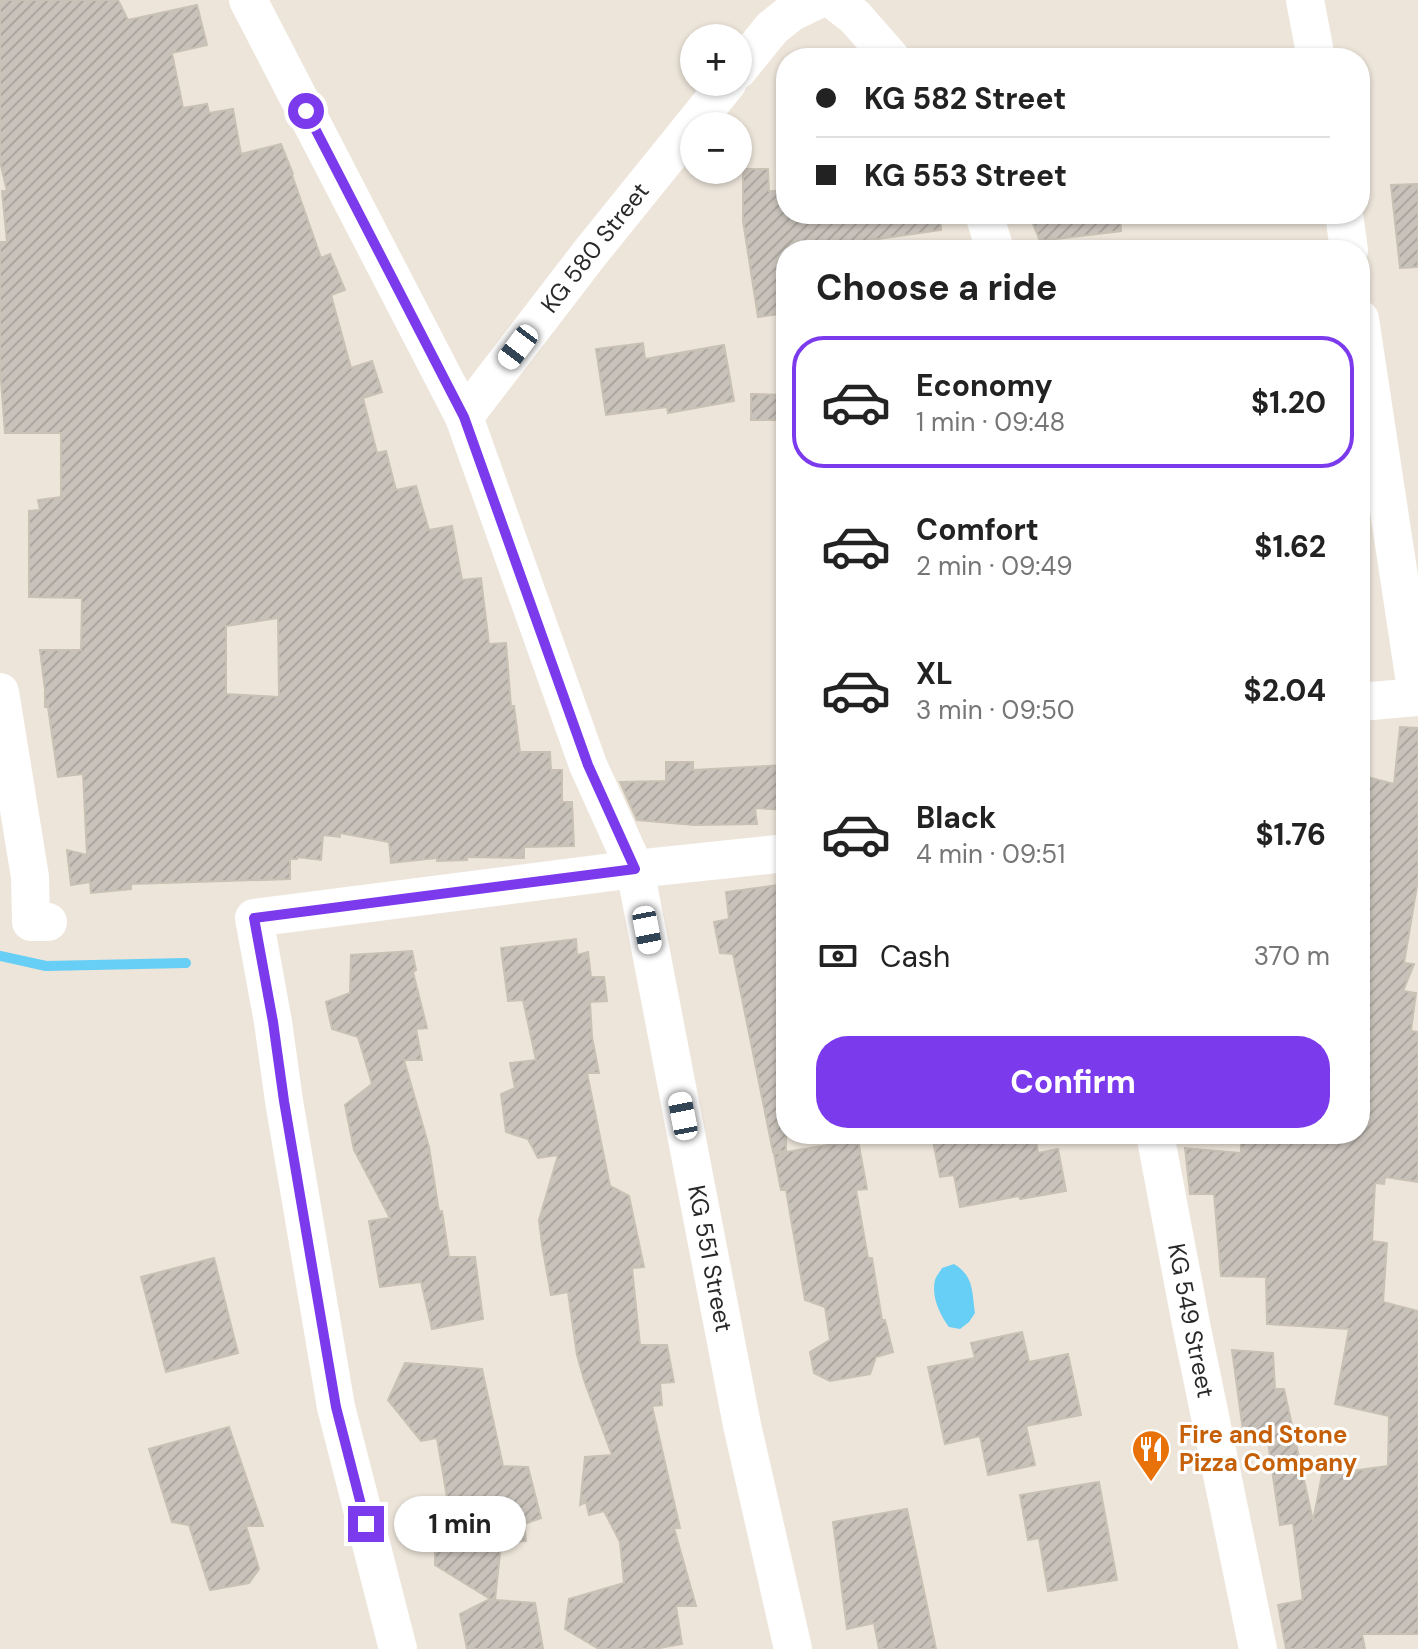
<!DOCTYPE html>
<html lang="en">
<head>
<meta charset="utf-8">
<style>
  :root { --surface:#fff; --page:#f2f2f2; --text:#222; --muted:#767676; --line:#e0e0e0; --accent:#7c3aed }
  body { margin:0; font-family:"DM Sans",sans-serif; background:var(--page); color:var(--text); height:100vh; display:flex; flex-direction:column; font-size:30px; white-space:nowrap }
  * { box-sizing:border-box; margin:0 }
  p { font-size:26px; color:var(--muted) }
  .icon { flex:none; width:44px; height:44px; fill:none; stroke:currentColor; stroke-width:2; stroke-linecap:round; stroke-linejoin:round }
  .map { position:relative; flex:1; overflow:hidden }
  .panel { position:absolute; left:776px; top:240px; width:594px; height:904px; display:flex; flex-direction:column; background:var(--surface); border-radius:32px; box-shadow:0 2px 6px #0004 }
  .panel>* { flex:none }
  .guide { position:absolute; left:776px; top:48px; width:594px; height:176px; border-radius:32px; box-shadow:0 2px 6px #0004; display:grid; align-content:center; height:176px; padding:0 40px; background:var(--surface) }
  .fabs { position:absolute; left:680px; top:24px; display:grid; gap:16px }
  .fabs a { display:grid; place-items:center; width:72px; height:72px; border-radius:50%; background:var(--surface); box-shadow:0 2px 6px #0004; font-size:40px }
  .end { position:absolute; width:36px; height:36px; margin:-18px; border:10px solid #7c3aed; background:#fff; box-shadow:0 0 0 4px #fff }
  .from { border-radius:50% }
  .bubble { position:absolute; height:56px; border-radius:28px; background:var(--surface); box-shadow:0 2px 6px #0004; font-size:26px; font-weight:700; line-height:56px; text-align:center }
  .car { position:absolute; width:24px; height:48px; margin:-24px -12px; border-radius:10px; box-shadow:0 0 6px 2px #0007; background:linear-gradient(#fff 24%,#345 0 40%,#fff 0 76%,#345 0 86%,#fff 0) }
  .guide b { display:flex; align-items:center; gap:28px; height:76px; font-size:30px }
  .guide b+b { border-top:2px solid var(--line) }
  .guide i { width:20px; height:20px; background:var(--text) }
  ul { padding:0; list-style:none }
  li { display:flex; align-items:center; gap:24px; height:132px; margin:0 16px 12px; padding:0 24px; border:4px solid transparent; border-radius:32px }
  li div { flex:1 }
  li b { display:block; font-size:30px }
  li em { font-style:normal; font-weight:700 }
  li.active { border-color:var(--accent) }
  li>.icon { width:72px; height:72px; stroke-width:1.5 }
  h2 { padding:0 40px; font-size:36px; line-height:96px }
  .pay { display:flex; align-items:center; gap:20px; height:88px; padding:0 40px; font-size:30px }
  .pay p { margin-inline-start:auto }
  .cta { display:flex; gap:16px; margin-top:auto; padding:16px 40px }
  .cta a { flex:1; height:92px; border-radius:32px; background:var(--accent); color:#fff; font-size:32px; font-weight:700; line-height:92px; text-align:center }
  .map>svg:first-child { display:block }
  .water { fill:#67cff5 }
  .lines { fill:none; stroke-linecap:round; stroke-linejoin:round }
  .stream { stroke:#67cff5; stroke-width:10 }
  .building { fill:url(#building-hatch); stroke:#c8c1b4; stroke-width:2; fill-rule:evenodd }
  .street { stroke:#fff; stroke-width:38 }
  .route { stroke:#7c3aed; stroke-width:10 }
  .labels { text-anchor:middle; stroke-width:6; stroke-linejoin:round; paint-order:stroke }
  .street-label { font-size:24px; fill:#292929; stroke:#fff }
  .food-label { font-size:24px; font-weight:bold; fill:#c56008; stroke:#fff; text-anchor:start }
</style>
</head>
<body>
<div class="map">
<svg width="1418" height="1649" viewBox="0 0 1418 1649">
  <defs>
    <pattern id="building-hatch" width="6" height="6" patternUnits="userSpaceOnUse" patternTransform="scale(2)"><rect width="6" height="6" fill="#c8c2ba"/><path d="M-1 1l2-2M0 6l6-6M5 7l2-2" fill="none" stroke="#aca7a0"/></pattern>
  </defs>
  <rect width="100%" height="100%" fill="#ede5da"/>
  <path class="water" d="M954,1264C974,1276 972,1292 975,1313L969,1322L960,1329L949,1327C940,1315 931,1297 935,1280C936,1276 940,1272 942,1268Z"/>
  <g class="lines">
    <path class="stream" d="M0,956L46,966L186,963"/>
  </g>
  <path class="building" d="M0,0H118L128,20L197,5L207,45L172,53L183,108L207,104L209,113L233,109L241,154L281,144L293,174L292,175L321,258L330,254L345,290L331,295L351,368L372,361L382,392L363,398L377,453L386,451L396,490L416,486L429,530L452,526L462,580L481,578L489,644L506,643L511,706H514L520,752H550L551,770H562V802H572L574,846L524,847V858L466,857L467,860L437,861V858L391,863L389,842L340,833V837L323,835L321,860L297,857V859H290V879L131,884V889L91,893L90,882L71,885L67,850L87,855L83,774L58,777L48,707H45V690L40,650H81L82,598L29,597V511L40,510L38,500L61,497V433H5L0,368V242H7L2,191H7L0,162ZM278,618L279,697L226,694V626Z
    M743,169H768L769,191H786V214H940L941,230L864,241L865,250H786V313L758,317L743,221Z
    M1418,184V267L1400,268L1391,185Z
    M1029,214H1120L1121,231L1040,241Z
    M643,343L645,359L724,345L734,401L668,413L667,407L606,415L596,349Z
    M751,394L786,395V420H751Z
    M1400,727L1418,728V880L1404,963L1414,964L1403,991L1416,993L1411,1031L1418,1032V1182L1385,1177L1384,1184L1375,1183L1372,1241L1387,1243L1383,1302L1418,1311V1634H1362L1365,1649H1286L1278,1605L1303,1600L1293,1523L1280,1525L1267,1435L1244,1438L1232,1350L1273,1353L1275,1389H1284L1313,1521L1322,1475L1388,1466L1389,1416L1335,1404L1349,1329L1267,1324L1266,1277L1221,1276L1214,1194H1190L1185,1148L1241,1153V1134H1360V775L1394,784Z
    M666,762H693V770L786,765V810L755,808L757,824L694,825L637,820L620,782L666,781Z
    M786,884V1151L773,1152L733,954L720,953L714,922L729,919L726,892Z
    M576,939L577,955L588,952L591,977H604L607,1001L590,1002L592,1037L599,1073H587L610,1186L629,1196L644,1267L632,1268L640,1345H667L674,1382L660,1383L662,1405L652,1406L680,1528H674L696,1606H676L682,1644L654,1649H599L565,1629L569,1599L624,1583L620,1542L604,1511L589,1515L586,1502L580,1505L585,1457L612,1455L585,1383L577,1355L568,1292L551,1295L542,1245L539,1220L558,1155L538,1158L528,1139L506,1132L501,1094L515,1088L510,1063L536,1060L523,1000L508,1001L501,948Z
    M412,951L416,970L413,972L427,1028L416,1029L422,1060H404L429,1147L439,1212L442,1211L449,1257H475L483,1319L432,1329L421,1282L380,1287L369,1221L390,1218L354,1150L345,1105L372,1084L358,1037L332,1029L326,1002L350,993L351,955Z
    M950,1134H1035L1038,1153L1058,1149L1066,1191L1020,1199L1019,1196L960,1207L954,1175L940,1177L933,1141L951,1138Z
    M858,1140L867,1189L856,1190L868,1258H872L882,1320H885L893,1352L876,1357L870,1374L830,1381L814,1373L810,1352L830,1340L825,1307L805,1300L786,1190H781L774,1154Z
    M214,1258L238,1353L166,1372L141,1277Z
    M1022,1332L1029,1362L1068,1354L1081,1415L1026,1426L1035,1465L988,1475L980,1436L945,1444L928,1367L975,1358L971,1343Z
    M405,1363L482,1369L503,1466L528,1467L541,1518L524,1524L526,1541L501,1544L495,1600L535,1603L543,1649H467L460,1614L490,1599L435,1565V1532L449,1509L437,1438L421,1441L388,1400Z
    M229,1427L263,1526H246L259,1569L249,1583L210,1590L189,1525L172,1522L149,1449Z
    M1099,1482L1117,1580L1048,1591L1039,1538L1028,1540L1020,1495Z
    M907,1509L936,1649H879L874,1623L847,1629L833,1522Z"/>
  <g class="lines">
    <g class="street">
      <path id="s1" d="M248,0L464,417L588,765L635,869L742,1425L793,1649"/>
      <path d="M833,0L855,17L891,58"/>
      <path d="M1305,0L1316,58"/>
      <path d="M738,70L772,28L792,12L817,0"/>
      <path d="M984,214L995,250"/>
      <path d="M1344,214L1349,250"/>
      <path d="M1360,319L1417,696"/>
      <path id="s2" d="M464,417L590,253L728,82"/>
      <path d="M0,692L30,877L31,922H48"/>
      <path d="M1360,702L1418,697"/>
      <path id="s3" d="M1155,1134L1192,1329L1258,1649"/>
      <path d="M398,1649L336,1407L284,1101L273,1022L254,918L635,869L786,853"/>
    </g>
  </g>
  <g class="lines">
    <path class="route" d="M306,111L464,417L588,765L635,869L254,918L273,1022L284,1101L336,1407L366,1524"/>
  </g>
  <defs>
    <g id="restaurant-pin" transform="scale(2)"><path d="M0 17L-7.5 6A9.5 9.5 0 1 1 7.5 6Z" fill="#e8710a" stroke="#fff"/><path d="M-5-6h1v4h1v-4h1v4h1v-4h1v5L-1.5 .5V6h-2V.5L-5-1ZM5-6V6H3V1.5H1.5Q1.5-4 5-6Z" fill="#fff"/></g>
  </defs>
  <g fill-rule="evenodd">
    <use href="#restaurant-pin" x="1151" y="1449"/>
  </g>
  <g class="labels">
    <g class="street-label">
      <text dy="8" stroke="none"><textPath href="#s2" startOffset="214">KG 580 Street</textPath></text>
      <text dy="8" stroke="none"><textPath href="#s1" startOffset="1350">KG 551 Street</textPath></text>
      <text dy="8" stroke="none"><textPath href="#s3" startOffset="190">KG 549 Street</textPath></text>
    </g>
    <g class="food-label">
      <text x="1179" y="1443">Fire and Stone<tspan x="1179" dy="28">Pizza Company</tspan></text>
    </g>
  </g>
</svg>
<div class="fabs">
<a>+</a>
<a>−</a>
</div>
<i class="end from" style="left:306px;top:111px"></i>
<i class="end" style="left:366px;top:1524px"></i>
<div class="bubble" style="left:394px;top:1496px;width:132px">1 min</div>
<i class="car" style="left:518px;top:347px;rotate:217deg"></i>
<i class="car" style="left:647px;top:930px;rotate:169deg"></i>
<i class="car" style="left:683px;top:1116px;rotate:349deg"></i>
<div class="guide">
<b><i class="from"></i>KG 582 Street</b>
<b><i></i>KG 553 Street</b>
</div>
<section class="panel">
<h2>Choose a ride</h2>
<ul>
<li class="active"><svg class="icon" aria-label="car" viewBox="0 0 24 24"><path d="M5 17H2v-5l4-1 3-4h7l3 4 3 1v5h-3M9 17h6M6 11h13"/><circle cx="7" cy="17" r="2"/><circle cx="17" cy="17" r="2"/></svg><div><b>Economy</b><p>1 min · 09:48</p></div><em>$1.20</em></li>
<li><svg class="icon" aria-label="car" viewBox="0 0 24 24"><path d="M5 17H2v-5l4-1 3-4h7l3 4 3 1v5h-3M9 17h6M6 11h13"/><circle cx="7" cy="17" r="2"/><circle cx="17" cy="17" r="2"/></svg><div><b>Comfort</b><p>2 min · 09:49</p></div><em>$1.62</em></li>
<li><svg class="icon" aria-label="car" viewBox="0 0 24 24"><path d="M5 17H2v-5l4-1 3-4h7l3 4 3 1v5h-3M9 17h6M6 11h13"/><circle cx="7" cy="17" r="2"/><circle cx="17" cy="17" r="2"/></svg><div><b>XL</b><p>3 min · 09:50</p></div><em>$2.04</em></li>
<li><svg class="icon" aria-label="car" viewBox="0 0 24 24"><path d="M5 17H2v-5l4-1 3-4h7l3 4 3 1v5h-3M9 17h6M6 11h13"/><circle cx="7" cy="17" r="2"/><circle cx="17" cy="17" r="2"/></svg><div><b>Black</b><p>4 min · 09:51</p></div><em>$1.76</em></li>
</ul>
<div class="pay"><svg class="icon" aria-label="cash" viewBox="0 0 24 24"><path d="M3 7h18v10H3z"/><circle cx="12" cy="12" r="2"/></svg>Cash<p>370 m</p></div>
<div class="cta"><a>Confirm</a></div>
</section>
</div>
</body>
</html>
